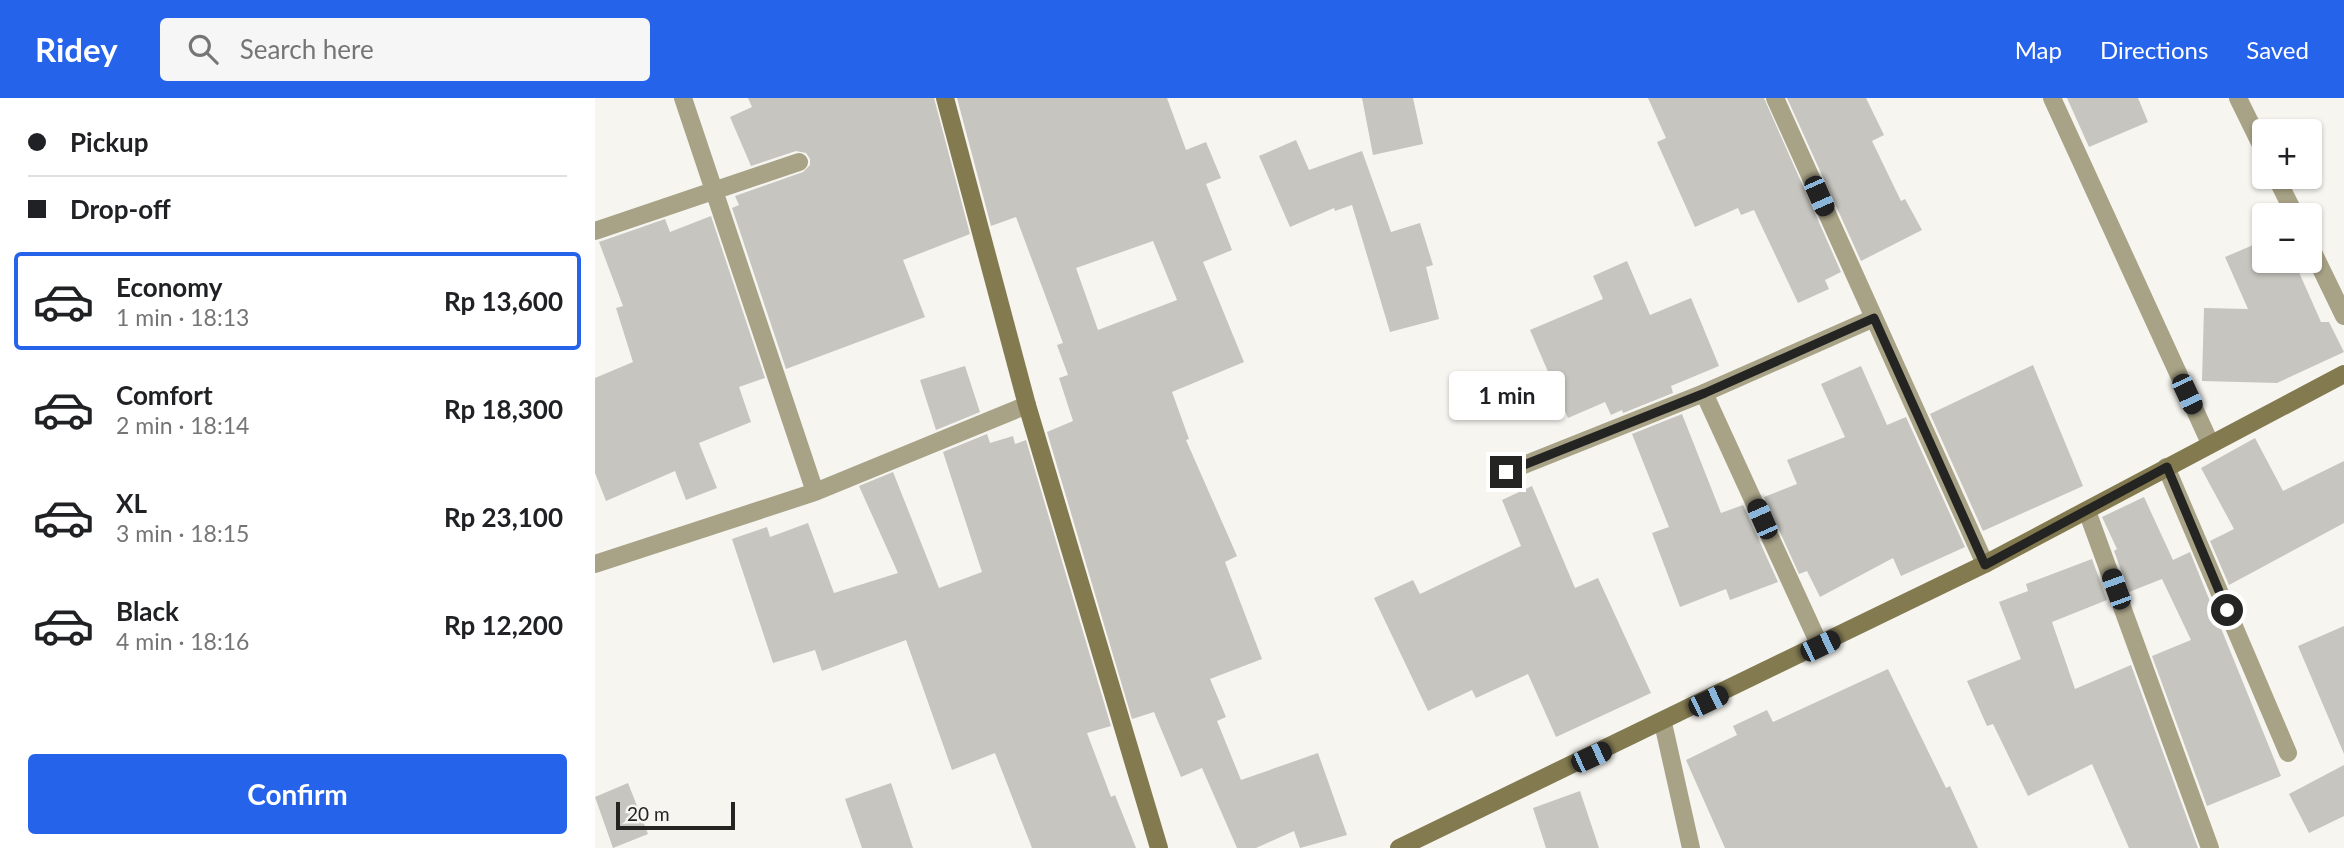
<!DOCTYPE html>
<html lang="en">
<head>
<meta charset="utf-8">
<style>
  :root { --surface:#fff; --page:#f6f6f6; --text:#202124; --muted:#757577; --line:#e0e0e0; --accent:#2563eb }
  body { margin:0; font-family:Lato,sans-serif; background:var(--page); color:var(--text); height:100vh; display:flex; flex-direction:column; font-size:26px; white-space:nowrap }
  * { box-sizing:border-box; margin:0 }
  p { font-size:23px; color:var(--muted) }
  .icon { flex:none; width:38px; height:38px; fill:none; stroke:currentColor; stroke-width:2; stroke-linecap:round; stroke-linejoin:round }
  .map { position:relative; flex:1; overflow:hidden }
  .details { display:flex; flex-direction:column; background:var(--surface); width:595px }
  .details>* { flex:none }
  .guide { display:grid; align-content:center; height:154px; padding:0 28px; background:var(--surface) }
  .controls { position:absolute; left:1657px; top:21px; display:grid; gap:14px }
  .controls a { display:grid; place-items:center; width:70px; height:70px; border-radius:7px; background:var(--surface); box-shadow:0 2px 5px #0004; font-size:35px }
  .scale { position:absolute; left:21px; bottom:18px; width:119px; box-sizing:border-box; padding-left:7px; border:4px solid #242422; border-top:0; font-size:19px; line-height:24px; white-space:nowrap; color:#242422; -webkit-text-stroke:5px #f6f5f0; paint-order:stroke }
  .end { position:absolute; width:32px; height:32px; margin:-16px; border:9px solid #242422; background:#fff; box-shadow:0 0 0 4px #fff }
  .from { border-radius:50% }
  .bubble { position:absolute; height:49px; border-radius:7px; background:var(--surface); box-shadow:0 2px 5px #0004; font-size:23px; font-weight:700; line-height:49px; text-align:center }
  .car { position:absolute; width:21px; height:42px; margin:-21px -10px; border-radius:9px; box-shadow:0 0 5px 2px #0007; background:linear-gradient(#222 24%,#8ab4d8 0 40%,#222 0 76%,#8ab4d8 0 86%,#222 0) }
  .guide b { display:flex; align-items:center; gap:24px; height:66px; font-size:26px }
  .guide b+b { border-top:2px solid var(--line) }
  .guide i { width:18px; height:18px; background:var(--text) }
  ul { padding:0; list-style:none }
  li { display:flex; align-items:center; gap:21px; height:98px; margin:0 14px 10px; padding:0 14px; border:4px solid transparent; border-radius:7px }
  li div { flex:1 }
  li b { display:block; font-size:26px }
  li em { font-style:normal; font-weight:700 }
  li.active { border-color:var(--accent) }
  li>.icon { width:63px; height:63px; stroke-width:1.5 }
  .cta { display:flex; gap:14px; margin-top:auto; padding:14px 28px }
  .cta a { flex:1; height:80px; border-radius:7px; background:var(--accent); color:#fff; font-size:28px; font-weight:700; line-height:80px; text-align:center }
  header { display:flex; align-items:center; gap:42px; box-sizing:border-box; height:98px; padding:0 35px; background:var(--accent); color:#fff }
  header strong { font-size:33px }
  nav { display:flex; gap:38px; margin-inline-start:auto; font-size:24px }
  .search { width:490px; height:63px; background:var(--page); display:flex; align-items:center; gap:18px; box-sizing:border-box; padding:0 24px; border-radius:7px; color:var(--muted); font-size:26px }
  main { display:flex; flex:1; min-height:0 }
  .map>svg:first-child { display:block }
  .building { fill:#c6c5bf; fill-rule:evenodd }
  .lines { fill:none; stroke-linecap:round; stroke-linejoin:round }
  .street { stroke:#a8a286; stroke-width:18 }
  .secondary { stroke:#837a50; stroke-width:18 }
  .route { stroke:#242422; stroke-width:9 }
</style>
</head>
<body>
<header>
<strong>Ridey</strong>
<div class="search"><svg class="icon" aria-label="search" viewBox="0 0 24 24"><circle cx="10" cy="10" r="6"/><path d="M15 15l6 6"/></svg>Search here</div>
<nav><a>Map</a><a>Directions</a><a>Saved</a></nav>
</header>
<main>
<section class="details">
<div class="guide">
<b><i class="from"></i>Pickup</b>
<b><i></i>Drop-off</b>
</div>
<ul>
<li class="active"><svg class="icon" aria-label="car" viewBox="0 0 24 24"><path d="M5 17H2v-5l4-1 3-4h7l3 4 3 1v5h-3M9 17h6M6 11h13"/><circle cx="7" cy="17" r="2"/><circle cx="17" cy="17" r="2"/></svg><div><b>Economy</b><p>1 min · 18:13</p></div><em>Rp 13,600</em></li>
<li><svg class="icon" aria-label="car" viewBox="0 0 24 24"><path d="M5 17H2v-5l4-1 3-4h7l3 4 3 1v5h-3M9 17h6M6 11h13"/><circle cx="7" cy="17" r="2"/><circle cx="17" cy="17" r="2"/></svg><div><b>Comfort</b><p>2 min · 18:14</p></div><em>Rp 18,300</em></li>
<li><svg class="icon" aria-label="car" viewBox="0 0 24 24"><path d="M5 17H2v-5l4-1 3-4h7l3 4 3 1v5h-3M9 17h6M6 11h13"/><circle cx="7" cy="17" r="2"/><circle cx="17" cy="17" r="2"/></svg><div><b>XL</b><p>3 min · 18:15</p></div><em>Rp 23,100</em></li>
<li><svg class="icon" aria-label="car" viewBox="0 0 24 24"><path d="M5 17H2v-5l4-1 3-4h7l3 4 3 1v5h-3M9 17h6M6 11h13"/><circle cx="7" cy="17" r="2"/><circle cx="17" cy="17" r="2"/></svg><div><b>Black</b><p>4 min · 18:16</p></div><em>Rp 12,200</em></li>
</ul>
<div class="cta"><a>Confirm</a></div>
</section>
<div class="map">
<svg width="1749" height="750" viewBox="0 0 1749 750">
  <rect width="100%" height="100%" fill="#f6f5f0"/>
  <path class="building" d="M153,0H339L375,136L308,162L330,219L191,271L137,110L144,107L140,98L208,74L215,67V61L211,55L201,53L156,68L135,19L157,9Z
    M362,0H572L591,52L611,44L626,80L611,86L637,152L608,164L649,264L577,294L594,341L591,342L642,458L630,464L667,561L615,581L631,619L622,623L646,682L723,655L752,737L705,750L699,733L661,750H642L607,670L586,679L559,614L537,621L452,334L478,323L464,280L473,277L462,247L468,245L421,119L396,128ZM558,143L582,202L503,232L481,170Z
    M767,0H818L828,46L778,57Z
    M1053,0H1169L1246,174L1230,182L1234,191L1203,205L1159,112L1146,117L1143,110L1100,129L1062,44L1071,40Z
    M1192,0H1271L1289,37L1277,43L1306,103L1310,101L1327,132L1266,163Z
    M1472,0H1543L1553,24L1494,49Z
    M701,42L714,72L767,53L796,134L825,125L838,167L831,169L844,221L795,234L757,107L740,113L739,110L695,129L664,58Z
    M116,118L170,280L144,289L156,324L104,345L122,390L91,402L80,373L11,403L0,375V280L38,264L21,210L28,208L4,144L70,121L75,134Z
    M1670,142V163H1699L1726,224H1734L1749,254L1682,285L1607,283L1609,210L1653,211L1630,159Z
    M1032,163L1055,217L1096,200L1124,268L1076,288L1078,295L1028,315L1027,312L1016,317L1010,304L973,320L935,232L1008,201L998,178Z
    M1438,267L1488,388L1388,433L1335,316Z
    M370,268L385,314L341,332L325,282Z
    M1266,268L1292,327L1311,319L1370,449L1306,478L1298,460L1225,499L1212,473L1204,476L1169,399L1202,386L1192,362L1250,339L1226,286Z
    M1087,316L1126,415L1148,407L1183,484L1135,502L1131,491L1085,509L1057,435L1074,429L1037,336Z
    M392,336L395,345L418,338L420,346L431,342L516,628L492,635L516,699L520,697L541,750H437L400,655L357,672L311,542L227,573L220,552L178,565L137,441L172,429L175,439L213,425L239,495L303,475L264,388L298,374L344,490L387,474L348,354Z
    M1660,340L1688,393L1749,363V425L1634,487L1615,443L1639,431L1606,370Z
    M937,388L980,490L1003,480L1056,595L961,639L933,576L881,600L877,592L833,613L779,500L818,482L825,496L926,448L907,402Z
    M1549,399L1578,462L1595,454L1686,678L1612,708L1557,558L1596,542L1567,481L1534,494L1519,453L1522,451L1507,419Z
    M1497,461L1512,502L1457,524L1480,591L1536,567L1603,750H1534L1497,666L1433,698L1398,626L1392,628L1372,583L1426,561L1404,504L1433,493L1431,486Z
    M1749,528V656L1703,548Z
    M1293,571L1351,690L1355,688L1383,750H1130L1091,662L1142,637L1138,628L1172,612L1178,624Z
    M1749,667V718L1714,735L1694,696Z
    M33,685L53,736L18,750L0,699Z
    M296,685L318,750H267L250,701Z
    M985,693L1004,750H951L938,710Z"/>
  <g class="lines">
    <path class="street" d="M88,0L220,394
      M1180,0L1390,466
      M1457,0L1615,345
      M1643,0L1670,55
      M1681,79L1700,117
      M0,133L204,64
      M1715,148L1749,218
      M1109,295L1225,548
      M1571,369L1693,655
      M911,374L1109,295L1279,220
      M1492,413L1615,750
      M0,466L220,394L432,307
      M1068,625L1096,750"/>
    <path class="secondary" d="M350,0L432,307L564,750
      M804,750L1390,466L1749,276"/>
  </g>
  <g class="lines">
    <path class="route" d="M911,374L1110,295L1279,220L1390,467L1572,369L1632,512"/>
  </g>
</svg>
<div class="controls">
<a>+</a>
<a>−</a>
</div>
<div class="scale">20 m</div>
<i class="end from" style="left:1632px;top:512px"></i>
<i class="end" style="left:911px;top:374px"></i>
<div class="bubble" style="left:854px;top:273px;width:116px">1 min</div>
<i class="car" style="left:1224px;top:98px;rotate:156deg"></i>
<i class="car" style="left:1592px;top:296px;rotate:155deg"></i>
<i class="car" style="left:1167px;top:421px;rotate:336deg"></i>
<i class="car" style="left:1521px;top:491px;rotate:340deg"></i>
<i class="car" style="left:1225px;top:548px;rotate:64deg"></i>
<i class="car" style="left:1113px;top:603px;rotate:64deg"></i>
<i class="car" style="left:996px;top:659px;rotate:65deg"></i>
</div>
</main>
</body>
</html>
